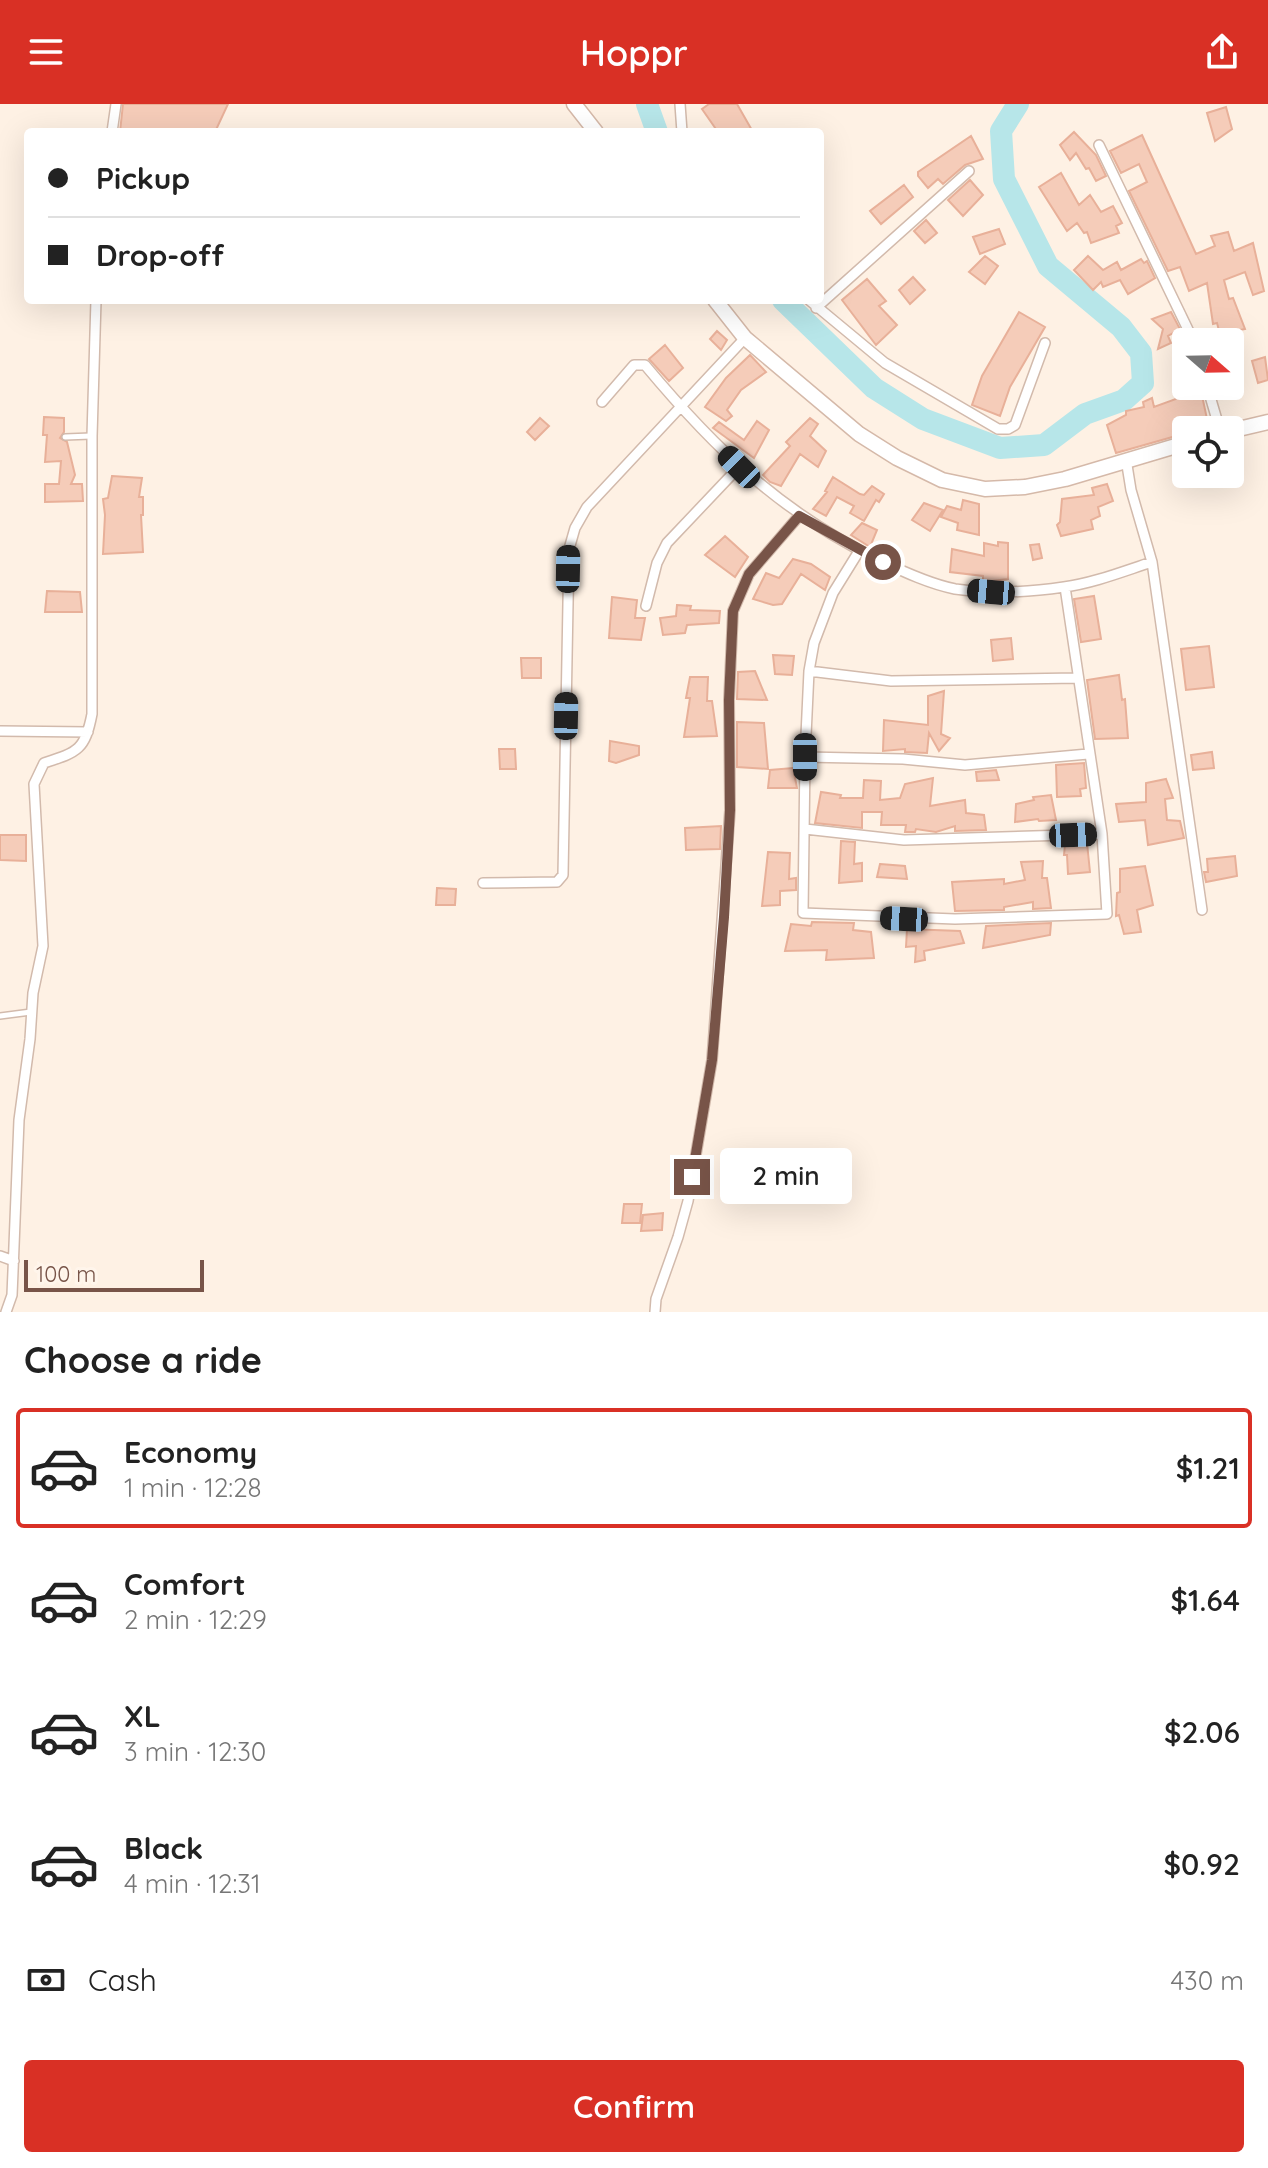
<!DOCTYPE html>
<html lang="en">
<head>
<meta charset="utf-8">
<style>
  :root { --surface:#fff; --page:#f2f2f2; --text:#222; --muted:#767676; --line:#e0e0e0; --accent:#d93025 }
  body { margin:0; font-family:Quicksand,sans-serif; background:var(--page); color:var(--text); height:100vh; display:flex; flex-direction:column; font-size:30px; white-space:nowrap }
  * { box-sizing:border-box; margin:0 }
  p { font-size:26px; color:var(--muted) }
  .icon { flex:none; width:44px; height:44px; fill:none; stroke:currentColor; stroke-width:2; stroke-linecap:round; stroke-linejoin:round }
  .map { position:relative; height:1208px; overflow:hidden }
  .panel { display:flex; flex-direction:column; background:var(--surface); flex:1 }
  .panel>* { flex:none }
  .hud { position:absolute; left:24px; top:24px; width:800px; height:176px; border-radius:8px; box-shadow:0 8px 32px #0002; display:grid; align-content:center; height:176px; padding:0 24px; background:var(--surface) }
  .needle { width:52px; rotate:110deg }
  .tools { position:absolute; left:1172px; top:224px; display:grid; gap:16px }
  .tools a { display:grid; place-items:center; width:72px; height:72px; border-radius:8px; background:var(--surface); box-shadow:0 8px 32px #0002; font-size:40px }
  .scale { position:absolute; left:24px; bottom:20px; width:180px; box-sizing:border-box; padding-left:8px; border:4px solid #785448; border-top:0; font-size:22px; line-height:28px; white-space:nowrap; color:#785448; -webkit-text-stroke:6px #fff5eb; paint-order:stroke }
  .end { position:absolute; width:36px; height:36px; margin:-18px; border:10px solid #785448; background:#fff; box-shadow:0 0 0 4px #fff }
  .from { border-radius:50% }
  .bubble { position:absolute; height:56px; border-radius:8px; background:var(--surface); box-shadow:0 8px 32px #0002; font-size:26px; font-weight:600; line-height:56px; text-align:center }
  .car { position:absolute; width:24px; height:48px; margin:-24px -12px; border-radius:10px; box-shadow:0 0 6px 2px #0007; background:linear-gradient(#222 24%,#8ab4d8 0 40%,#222 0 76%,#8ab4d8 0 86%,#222 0) }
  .hud b { display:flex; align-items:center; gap:28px; height:76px; font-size:30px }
  .hud b+b { border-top:2px solid var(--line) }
  .hud i { width:20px; height:20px; background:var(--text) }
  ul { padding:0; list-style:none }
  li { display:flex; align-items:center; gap:24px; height:120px; margin:0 16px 12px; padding:0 8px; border:4px solid transparent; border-radius:8px }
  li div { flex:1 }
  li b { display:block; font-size:30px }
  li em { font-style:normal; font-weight:600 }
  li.selected { border-color:var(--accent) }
  li>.icon { width:72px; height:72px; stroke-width:1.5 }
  h2 { padding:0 24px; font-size:36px; line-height:96px }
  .pay { display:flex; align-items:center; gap:20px; height:88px; padding:0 24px; font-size:30px }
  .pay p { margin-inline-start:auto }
  .cta { display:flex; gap:16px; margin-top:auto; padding:16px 24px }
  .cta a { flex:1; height:92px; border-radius:8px; background:var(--accent); color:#fff; font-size:32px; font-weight:600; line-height:92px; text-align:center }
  header { display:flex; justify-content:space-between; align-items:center; height:104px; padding:0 24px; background:var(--accent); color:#fff; font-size:36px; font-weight:600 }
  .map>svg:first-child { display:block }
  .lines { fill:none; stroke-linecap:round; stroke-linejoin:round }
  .river { stroke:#b7e6e9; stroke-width:22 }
  .building { fill:#f5ccb9; stroke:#e8b099; stroke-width:2 }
  .service-casing { stroke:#d2baac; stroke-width:8 }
  .minor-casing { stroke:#d2baac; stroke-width:12 }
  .secondary-casing { stroke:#d5b9a9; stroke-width:17 }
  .service { stroke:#fff; stroke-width:5 }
  .minor { stroke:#fff; stroke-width:9 }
  .secondary { stroke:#fff; stroke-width:14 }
  .route { stroke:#785448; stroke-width:10 }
</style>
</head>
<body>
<header><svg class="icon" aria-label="menu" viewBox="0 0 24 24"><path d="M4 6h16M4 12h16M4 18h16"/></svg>Hoppr<svg class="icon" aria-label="share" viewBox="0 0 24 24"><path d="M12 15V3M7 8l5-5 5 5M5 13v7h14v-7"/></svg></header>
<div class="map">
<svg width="1268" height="1208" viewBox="0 0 1268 1208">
  <rect width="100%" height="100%" fill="#fef1e4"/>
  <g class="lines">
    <path class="river" d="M647,0L657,28
      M783,196L874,284L923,315L1000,344L1044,341L1085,310L1124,296L1143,279L1141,249L1121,223L1048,162L1004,75L1001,27L1018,0"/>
  </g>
  <path class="building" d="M123,0H228L215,28H120Z
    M709,0H737L753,28H718L702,5Z
    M1226,3L1232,25L1215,37L1207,9Z
    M1074,28L1096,51L1106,72L1096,77L1089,64L1086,65L1076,49L1070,56L1060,41Z
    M1142,31L1196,150L1215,142L1211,132L1228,128L1234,147L1253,139L1264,187L1253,191L1245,168L1224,176L1229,195L1233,194L1245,225L1235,227L1238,238H1222L1217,219L1213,220L1207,179L1189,187L1180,163L1168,167L1129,87L1147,78L1139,60L1121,69L1110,47Z
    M971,32L983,55L965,61L943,80L938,75L928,84L918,72V68Z
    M1061,69L1079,101L1090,91L1101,108L1113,102L1122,119L1116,122L1119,129L1091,139L1087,128L1084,129L1077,119L1067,127L1039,83Z
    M970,76L983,91L963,112L948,96Z
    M904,81L913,93L881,120L870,107Z
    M926,116L937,129L925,139L914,127Z
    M999,125L1005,140L980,150L973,133Z
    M985,152L998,162L985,180L969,168Z
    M1088,152L1103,166L1117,158L1121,166L1141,155L1144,159L1147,157L1155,174L1128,190L1120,176L1103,183L1101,178L1093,186L1074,166Z
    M913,173L925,186L910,200L899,186Z
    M867,175L886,197L879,202L897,221L876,241L842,196Z
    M1019,208L1045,223L1010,283L1000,312L972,301L982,272Z
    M1171,208L1180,225L1168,232L1171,239L1158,245L1163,225L1152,215Z
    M717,227L727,236L721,246L710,235Z
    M665,241L683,264L669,277L649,255Z
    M750,251L766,268L741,286L727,306L732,312L726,317L705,303L726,274Z
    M1265,253L1268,276L1258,279L1252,257Z
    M1200,282L1207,315L1181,323L1183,330L1116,349L1107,321L1126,311V307L1144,303L1143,298L1152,294L1154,303L1176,295L1174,290Z
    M44,313L64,314V328L60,334L67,338L75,371L71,380H82L83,397L45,398V380H59L61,357L45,358L47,331H43Z
    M540,314L549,322L535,336L527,328Z
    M810,314L818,320L810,332L826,347L818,363L800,350L781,382L770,378L763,371L790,342L786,338Z
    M757,317L769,326L754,354L713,324L719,318L744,336Z
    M112,372L142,374L139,393H143V411H141L143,448L103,450L105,411L103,395L108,394Z
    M833,373L860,390L864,391L872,382L884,390L879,398L876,396L864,417L850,409L854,402L837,393L826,412L813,405L827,388L825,387Z
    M1107,380L1113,397L1098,403L1100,412L1091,416L1093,425L1061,432L1057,421L1060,418L1062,395L1094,391L1092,384Z
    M963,396L979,400V431L957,426L958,419L941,413L947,402L961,406Z
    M924,399L943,406L930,427L912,416Z
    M862,419L877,426L870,443L851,431Z
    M725,432L748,453L735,473L705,451Z
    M998,438L1008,439V475L983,478V472L950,468L952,445L984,452V439L998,442Z
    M1039,440L1042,454L1033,456L1030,441Z
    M793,455L811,460L830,473L825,486L801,470L782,500L773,501L753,495L766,469L779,474Z
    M47,487L80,488L82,508H45Z
    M1094,492L1101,535L1081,538L1074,495Z
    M612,493L637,496L635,514H645L641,536L609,534Z
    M677,501L691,502L690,506L720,507L719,519L687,521L685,529L663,531L660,514L676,512Z
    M1011,534L1013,555L993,557L991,536Z
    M1209,542L1214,583L1186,586L1181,545Z
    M773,551L794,552L792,571L775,570Z
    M521,554H541V574H522Z
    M755,567L767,596L737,595L738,568Z
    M1119,571L1122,596L1125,595L1128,634L1095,635L1087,576Z
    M690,573H708L707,597H712L717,632L684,633L690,594H686Z
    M944,587L941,630L950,634L939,647L929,629L927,649L905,648V645L883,647L884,616L928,621V592Z
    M737,618L764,619L768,665L737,663Z
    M610,637L639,642V651L616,659L609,657Z
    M499,645H515L516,665H500Z
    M1212,648L1214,664L1193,666L1191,651Z
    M1084,659L1086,684L1080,685L1081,692L1057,693L1056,661Z
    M793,664L797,684H768L770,666Z
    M996,666L999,676L977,677L976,668Z
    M933,674L930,702L965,696L966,709L984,711L986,726L955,727V722L936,728L916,725L915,728H905L906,721H881L882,708H862V724L815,719L821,688L841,691L840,694H863L864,676L881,677L880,696L900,694L905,680Z
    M1166,675L1173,694L1165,695L1167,716L1180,717L1184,734L1148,741L1145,716L1119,718L1116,700L1146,698V679Z
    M1051,691L1056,716L1039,717L1038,715L1015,718L1016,700L1034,696L1033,693Z
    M721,722L720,745L686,746L685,724Z
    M0,731H26V757L0,756Z
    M841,737L855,738L854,760L862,759V777L839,779Z
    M1087,739L1090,768L1068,770L1067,751H1064L1065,741Z
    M768,748L790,749L789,775L796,774V786L780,787V801L762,802Z
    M1235,752L1237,772L1206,778L1204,768H1208L1207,755Z
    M1043,757L1042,774H1047L1051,804L1033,805V798L1004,803V806L955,807L952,778L1004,775V780L1025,776L1021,758Z
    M880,760L905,762L907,775L877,773Z
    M1145,762L1153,801L1137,806L1141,828L1124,830L1119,811L1116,812L1117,789L1120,788V765Z
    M437,784L456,785L455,801H436Z
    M812,818L854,819L853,826L871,828L874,854L826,856L827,846L785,847L791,820L811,822Z
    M1051,819L1050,831L983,844L986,822Z
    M907,825L960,827L964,839L924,847L925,856L915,858L916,842L906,843Z
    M624,1100H642L640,1119H622Z
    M663,1109L662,1126L641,1127L643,1111Z"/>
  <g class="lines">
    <g class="service-casing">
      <path id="service" d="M65,333L91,332
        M0,912L31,908"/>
    </g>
    <g class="minor-casing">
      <path id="minor" d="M680,0L682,28
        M112,28L116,0
        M1099,41L1194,238
        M809,196L885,259L998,325H1008L1015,321L1045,239
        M816,204L969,67
        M1207,282L1220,326
        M602,298L634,261H645C715,345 781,409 881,457C904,468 930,480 955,485C989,490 1030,488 1064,483C1094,479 1124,467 1152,458
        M1126,355L1131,386L1152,458L1202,806
        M859,447L833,489L814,539L809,567L805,653L803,809L955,815L1107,810L1102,730L1065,483
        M646,502L657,459L667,439L739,363
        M809,567L891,577L1077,574
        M0,627L88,628
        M805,653L903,655L965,661L1088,650
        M805,725L904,736L1102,730
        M483,779L557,778L563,771L569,445L575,424L587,403L745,234
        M0,1152L14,1157
        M6,1208L12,1191L13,1167L19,1016L30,935L33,889L43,842L34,680L44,659C78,648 85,646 92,610V332L96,196
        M655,1208L656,1195L678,1133L688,1097L712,956L730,706L729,596L733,507L749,470L799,412"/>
    </g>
    <g class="secondary-casing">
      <path id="secondary" d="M574,0L596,28
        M715,196L745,234L859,330L897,354L942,376L985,385L1025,383L1065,375L1186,339
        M1230,327L1268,318"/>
    </g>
    <use href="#service" class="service"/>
    <use href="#minor" class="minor"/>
    <use href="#secondary" class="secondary"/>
  </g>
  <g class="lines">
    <path class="route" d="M692,1073L712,956L724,813L730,706L729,596L733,507L749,470L799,412L883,458"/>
  </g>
</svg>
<div class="tools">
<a><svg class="needle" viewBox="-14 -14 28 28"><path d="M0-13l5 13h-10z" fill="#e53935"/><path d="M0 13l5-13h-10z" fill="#767676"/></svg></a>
<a><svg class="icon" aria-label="locate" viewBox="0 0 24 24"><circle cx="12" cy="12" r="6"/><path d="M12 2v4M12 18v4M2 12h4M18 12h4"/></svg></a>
</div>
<div class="scale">100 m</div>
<i class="end from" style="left:883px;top:458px"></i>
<i class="end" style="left:692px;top:1073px"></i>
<div class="bubble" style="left:720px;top:1044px;width:132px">2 min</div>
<i class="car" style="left:739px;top:363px;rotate:315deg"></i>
<i class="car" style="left:568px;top:465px;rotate:1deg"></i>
<i class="car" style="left:991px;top:488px;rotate:275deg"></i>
<i class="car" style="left:566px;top:612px;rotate:1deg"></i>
<i class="car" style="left:805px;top:653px;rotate:180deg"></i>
<i class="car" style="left:1073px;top:731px;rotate:88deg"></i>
<i class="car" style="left:904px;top:815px;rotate:273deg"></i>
<div class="hud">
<b><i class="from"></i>Pickup</b>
<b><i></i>Drop-off</b>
</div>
</div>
<section class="panel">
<h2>Choose a ride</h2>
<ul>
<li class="selected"><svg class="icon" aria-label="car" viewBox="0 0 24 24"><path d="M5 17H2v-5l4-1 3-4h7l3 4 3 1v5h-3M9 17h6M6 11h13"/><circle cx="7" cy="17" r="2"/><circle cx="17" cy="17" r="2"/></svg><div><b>Economy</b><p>1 min · 12:28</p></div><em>$1.21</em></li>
<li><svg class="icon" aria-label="car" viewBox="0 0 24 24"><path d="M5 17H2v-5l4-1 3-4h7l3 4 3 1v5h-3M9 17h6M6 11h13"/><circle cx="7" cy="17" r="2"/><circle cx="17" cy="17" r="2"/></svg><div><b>Comfort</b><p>2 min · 12:29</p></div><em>$1.64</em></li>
<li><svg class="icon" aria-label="car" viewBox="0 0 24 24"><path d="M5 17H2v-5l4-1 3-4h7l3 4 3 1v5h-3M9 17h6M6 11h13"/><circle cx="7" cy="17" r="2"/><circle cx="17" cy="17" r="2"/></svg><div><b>XL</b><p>3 min · 12:30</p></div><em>$2.06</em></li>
<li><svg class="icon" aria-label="car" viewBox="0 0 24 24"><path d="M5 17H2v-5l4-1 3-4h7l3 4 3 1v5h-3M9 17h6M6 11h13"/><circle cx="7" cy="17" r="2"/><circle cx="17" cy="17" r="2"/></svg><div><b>Black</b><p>4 min · 12:31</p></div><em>$0.92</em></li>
</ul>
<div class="pay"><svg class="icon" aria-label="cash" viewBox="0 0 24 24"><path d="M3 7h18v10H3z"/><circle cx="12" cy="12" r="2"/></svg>Cash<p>430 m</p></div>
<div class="cta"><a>Confirm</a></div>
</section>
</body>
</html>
